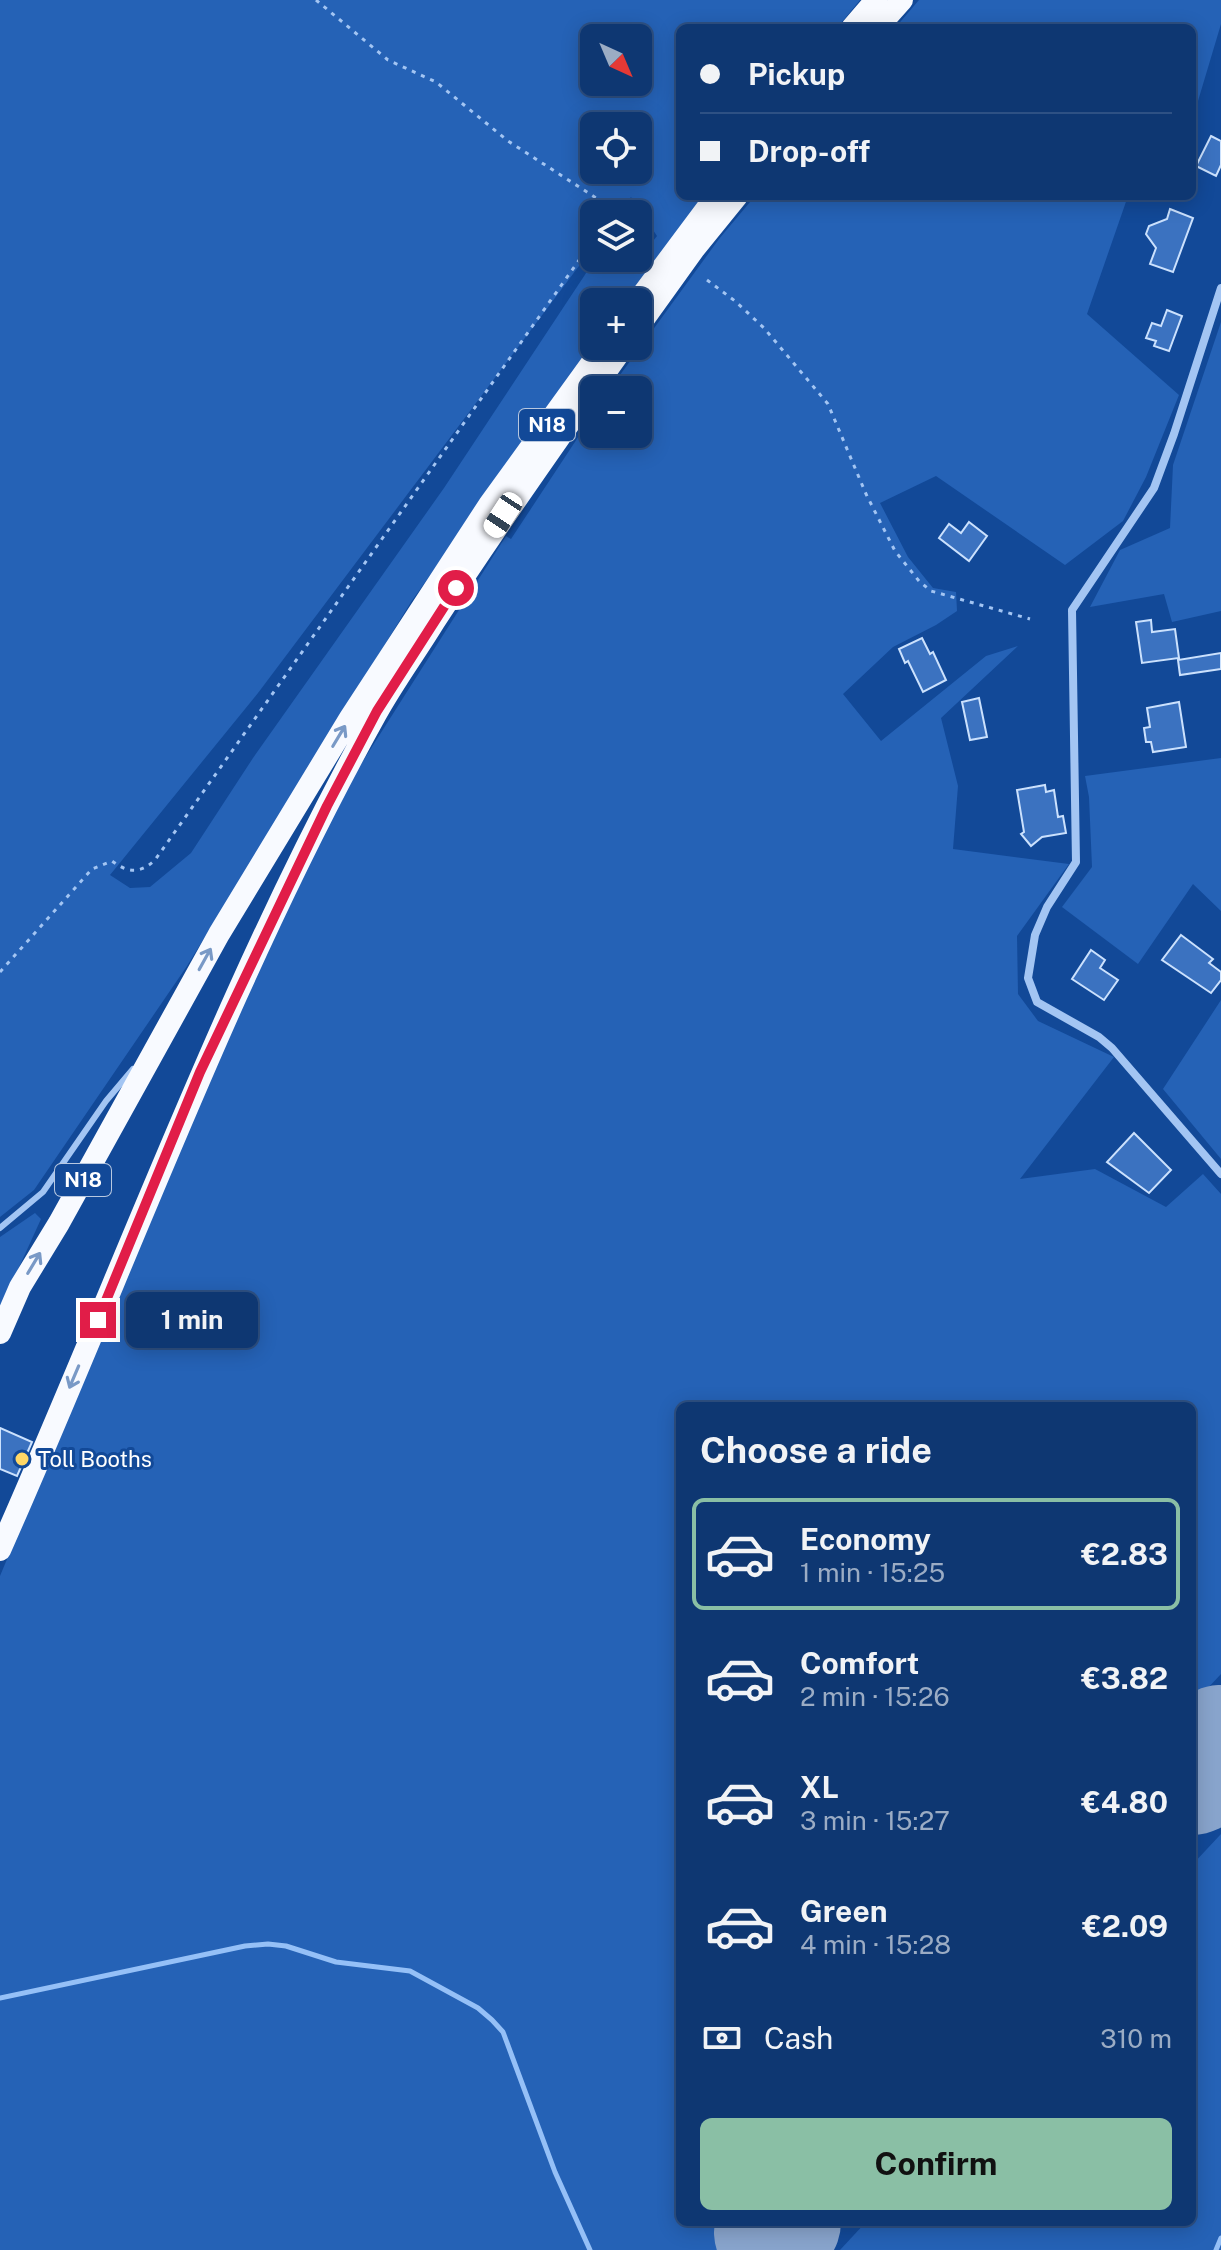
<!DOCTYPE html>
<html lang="en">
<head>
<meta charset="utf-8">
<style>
  :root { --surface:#0e3772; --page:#173f77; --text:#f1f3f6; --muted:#9bacc4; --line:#2e5184; --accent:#8abfa5 }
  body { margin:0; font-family:"Public Sans",sans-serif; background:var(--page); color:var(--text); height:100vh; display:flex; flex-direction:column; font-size:30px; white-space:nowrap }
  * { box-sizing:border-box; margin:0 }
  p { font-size:26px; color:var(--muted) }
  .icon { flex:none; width:44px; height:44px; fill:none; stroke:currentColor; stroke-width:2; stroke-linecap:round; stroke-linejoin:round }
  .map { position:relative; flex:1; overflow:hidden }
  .drawer { position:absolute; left:676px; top:1402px; width:520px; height:824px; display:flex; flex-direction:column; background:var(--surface); border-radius:12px; box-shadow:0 4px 20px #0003,0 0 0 2px var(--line) }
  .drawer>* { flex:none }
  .hud { position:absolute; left:676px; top:24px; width:520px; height:176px; border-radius:12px; box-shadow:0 4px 20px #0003,0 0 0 2px var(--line); display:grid; align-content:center; height:176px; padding:0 24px; background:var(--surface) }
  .needle { width:52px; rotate:136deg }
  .tools { position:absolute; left:580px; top:24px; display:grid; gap:16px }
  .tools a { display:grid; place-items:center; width:72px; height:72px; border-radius:12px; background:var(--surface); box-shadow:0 4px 20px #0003,0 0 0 2px var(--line); font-size:40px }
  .end { position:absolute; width:36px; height:36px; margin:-18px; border:10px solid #e11d48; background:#fff; box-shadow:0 0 0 4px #fff }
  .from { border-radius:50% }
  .bubble { position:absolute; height:56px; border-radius:12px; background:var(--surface); box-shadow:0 4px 20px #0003,0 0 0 2px var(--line); font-size:26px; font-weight:700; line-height:56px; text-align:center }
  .car { position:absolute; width:24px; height:48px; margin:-24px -12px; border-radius:10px; box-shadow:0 0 6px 2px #0007; background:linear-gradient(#fff 24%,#345 0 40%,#fff 0 76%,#345 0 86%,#fff 0) }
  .hud b { display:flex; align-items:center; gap:28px; height:76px; font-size:30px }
  .hud b+b { border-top:2px solid var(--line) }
  .hud i { width:20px; height:20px; background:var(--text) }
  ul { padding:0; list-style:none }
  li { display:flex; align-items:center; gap:24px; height:112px; margin:0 16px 12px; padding:0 8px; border:4px solid transparent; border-radius:12px }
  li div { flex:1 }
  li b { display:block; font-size:30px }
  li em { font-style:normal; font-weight:700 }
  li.current { border-color:var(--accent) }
  li>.icon { width:72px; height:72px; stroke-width:1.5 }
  h2 { padding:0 24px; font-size:36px; line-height:96px }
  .pay { display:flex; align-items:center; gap:20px; height:88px; padding:0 24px; font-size:30px }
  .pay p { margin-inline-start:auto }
  .button { display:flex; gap:16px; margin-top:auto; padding:16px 24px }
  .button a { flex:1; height:92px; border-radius:12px; background:var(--accent); color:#111; font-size:32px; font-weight:700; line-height:92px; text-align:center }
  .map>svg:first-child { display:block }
  .green { fill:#2562b6; fill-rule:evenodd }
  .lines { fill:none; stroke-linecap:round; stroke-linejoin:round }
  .stream { stroke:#95c0f7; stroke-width:5 }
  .runway { stroke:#88a4cc; stroke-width:118 }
  .building { fill:#3b72c0; stroke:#cbe1fd; stroke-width:2 }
  .path { stroke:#a3c5f3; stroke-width:3; stroke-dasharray:4 6; stroke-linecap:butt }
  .service { stroke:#a3c5f3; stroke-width:6 }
  .minor { stroke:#a3c5f3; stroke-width:8 }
  .trunk { stroke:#f8faff; stroke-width:22 }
  .oneway { stroke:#7999c6 }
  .route { stroke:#e11d48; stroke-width:10 }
  .poi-dot { fill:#ffd766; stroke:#124998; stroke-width:3 }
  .labels { text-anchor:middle; stroke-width:6; stroke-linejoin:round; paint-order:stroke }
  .shield { fill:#124998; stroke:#b8c8e0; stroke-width:2 }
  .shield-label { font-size:20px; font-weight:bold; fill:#fff }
  .poi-label { font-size:22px; fill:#fff; stroke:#124998; text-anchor:start }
</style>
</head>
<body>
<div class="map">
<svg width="1221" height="2250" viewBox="0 0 1221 2250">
  <rect width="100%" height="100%" fill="#124998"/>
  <path class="green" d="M0,0H860L837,28H680V196H703L624,302H594V344L411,602L187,966L34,1190L0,1217ZM594,38H638V82H594ZM594,126H638V170H594ZM631,197L657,236L649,246L638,239V258H596L444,488L253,758L191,853L150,887L130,888L110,875L258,693L594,246V214H618Z
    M919,0H1221V24L1198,101L1192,99V28H895Z
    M755,196H1128L1087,314L1179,395L1146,477L1123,521L1065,565L936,476L880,503L908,557L933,588L956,592L957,611L936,625L893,647L843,694L881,741L986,656L1018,646L941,718L958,786L953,849L1069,864L1017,936L1018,994L1038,1021L1114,1057L1020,1179L1095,1169L1166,1207L1203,1174L1221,1194V1674L1192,1705V1406H680V2222H717L751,2250H0V1576L204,1086L328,816L506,536L511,539L594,413V434H638V390H609L719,239Z
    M1221,322V611L1172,622L1164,594L1090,607L1120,550L1170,528L1173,465Z
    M1221,758V911L1193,884L1138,964L1062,907L1092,867L1089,797L1085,776Z
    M1221,1000V1159L1163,1089Z
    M35,1213L41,1219L0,1309V1237Z
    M1221,1834V2250H840L866,2222H1192V1865Z"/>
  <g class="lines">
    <path class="stream" d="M0,1998L245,1946L268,1944L286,1946L336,1962L410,1971L478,2008L492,2020L503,2032L555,2172L590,2250
      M1216,2250L1221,2238"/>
    <path class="runway" d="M1192,1776L1221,1744
      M773,2232L782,2222"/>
  </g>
  <path class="building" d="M1211,136L1221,141V165L1216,176L1196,166Z
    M1170,209L1193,218L1173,272L1150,264L1156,248L1146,234L1149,226L1167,219Z
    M1167,310L1182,316L1169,351L1154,346L1156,341L1146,338L1152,323L1161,326Z
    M969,522L987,536L969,561L939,538L949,524L961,533Z
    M1151,620L1152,632L1175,629L1179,658L1142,663L1136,622Z
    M922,638L930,654L933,652L946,680L923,692L908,661L905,663L899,649Z
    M1221,653V669L1180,675L1178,660Z
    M979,698L987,737L970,740L962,702Z
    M1179,702L1186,747L1153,752L1151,742H1146L1144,728L1150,727L1147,708Z
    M1045,785L1046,792L1054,790L1058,817L1063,816L1066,833L1042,837L1031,846L1021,834L1024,832L1017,790Z
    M1181,935L1213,959L1209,963L1221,972V980L1211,993L1162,960Z
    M1091,950L1105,960L1100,968L1118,980L1104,1000L1072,979Z
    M1134,1133L1171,1170L1149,1193L1107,1162Z
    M0,1428L32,1442L17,1476L0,1469Z"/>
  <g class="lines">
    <path class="path" d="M316,0L388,60L436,82L508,141L621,214
      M638,228L643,233
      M707,280L735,301L764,328L828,404L866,494L895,551L919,581L931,591L1030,619
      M0,972L92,869L112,861C128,873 140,874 155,860L594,239"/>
    <path class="service" d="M0,1228L43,1192L106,1101L133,1069"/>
    <path class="minor" d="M1221,288L1174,434L1154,488L1072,610L1076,862L1047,907L1035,935L1028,978L1037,1002L1099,1037L1112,1048L1221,1174"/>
    <path class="trunk" d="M852,28L876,0
      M877,28L902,0
      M637,302L716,196
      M638,327L694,249L737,196
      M0,1333L20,1287L59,1223L219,934L350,718L489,505L604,346
      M0,1550C124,1271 227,982 376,714C393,683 415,653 434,622C495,528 559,437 624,346"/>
  </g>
  <defs><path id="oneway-shaft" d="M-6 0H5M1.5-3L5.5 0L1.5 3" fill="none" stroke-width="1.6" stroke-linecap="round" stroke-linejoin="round" transform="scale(2)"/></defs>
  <g class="oneway">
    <use href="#oneway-shaft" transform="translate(339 736) rotate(-59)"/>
    <use href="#oneway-shaft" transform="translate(205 959) rotate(-61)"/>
    <use href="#oneway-shaft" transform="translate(34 1263) rotate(-59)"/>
    <use href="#oneway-shaft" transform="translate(74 1377) rotate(113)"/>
  </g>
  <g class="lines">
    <path class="route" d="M98,1320L200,1072L327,806L377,711L456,588"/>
  </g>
  <circle class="poi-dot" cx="22" cy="1459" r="8"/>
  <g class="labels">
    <g class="shield">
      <rect x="519" y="409" width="56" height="32" rx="6"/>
      <rect x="55" y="1164" width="56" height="32" rx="6"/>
    </g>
    <g class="shield-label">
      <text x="547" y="432">N18</text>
      <text x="83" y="1187">N18</text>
    </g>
    <g class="poi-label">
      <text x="38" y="1467">Toll Booths</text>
    </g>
  </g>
</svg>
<div class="tools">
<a><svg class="needle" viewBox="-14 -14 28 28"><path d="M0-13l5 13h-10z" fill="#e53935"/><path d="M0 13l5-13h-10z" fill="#9bacc4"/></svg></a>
<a><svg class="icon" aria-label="locate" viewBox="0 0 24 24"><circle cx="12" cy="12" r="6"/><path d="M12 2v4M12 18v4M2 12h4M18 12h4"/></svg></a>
<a><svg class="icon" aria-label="layers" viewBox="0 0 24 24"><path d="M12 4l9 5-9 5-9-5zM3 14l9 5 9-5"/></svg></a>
<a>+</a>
<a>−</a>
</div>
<i class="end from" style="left:456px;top:588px"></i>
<i class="end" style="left:98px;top:1320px"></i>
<div class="bubble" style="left:126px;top:1292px;width:132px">1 min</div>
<i class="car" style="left:503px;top:515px;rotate:213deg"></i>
<div class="hud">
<b><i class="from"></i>Pickup</b>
<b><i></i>Drop-off</b>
</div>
<section class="drawer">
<h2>Choose a ride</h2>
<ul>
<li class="current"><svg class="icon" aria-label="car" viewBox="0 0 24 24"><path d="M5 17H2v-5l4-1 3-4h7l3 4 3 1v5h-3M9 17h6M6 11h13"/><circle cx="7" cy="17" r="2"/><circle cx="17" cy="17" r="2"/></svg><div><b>Economy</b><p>1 min · 15:25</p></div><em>€2.83</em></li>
<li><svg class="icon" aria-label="car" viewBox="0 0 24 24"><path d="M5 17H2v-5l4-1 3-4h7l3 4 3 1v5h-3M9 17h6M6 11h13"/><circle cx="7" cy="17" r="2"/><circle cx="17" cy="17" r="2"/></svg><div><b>Comfort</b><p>2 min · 15:26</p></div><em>€3.82</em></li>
<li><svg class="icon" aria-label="car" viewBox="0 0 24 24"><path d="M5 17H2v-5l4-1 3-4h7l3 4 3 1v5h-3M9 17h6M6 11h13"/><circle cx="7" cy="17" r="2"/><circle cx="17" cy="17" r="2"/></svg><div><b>XL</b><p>3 min · 15:27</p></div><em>€4.80</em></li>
<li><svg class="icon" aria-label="car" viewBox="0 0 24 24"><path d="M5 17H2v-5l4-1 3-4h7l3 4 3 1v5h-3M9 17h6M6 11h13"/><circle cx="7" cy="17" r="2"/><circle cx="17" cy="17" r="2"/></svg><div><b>Green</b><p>4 min · 15:28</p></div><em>€2.09</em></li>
</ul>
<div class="pay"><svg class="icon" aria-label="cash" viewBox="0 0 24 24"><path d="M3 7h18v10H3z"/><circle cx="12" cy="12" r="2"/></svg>Cash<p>310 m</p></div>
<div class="button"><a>Confirm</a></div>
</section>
</div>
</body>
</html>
